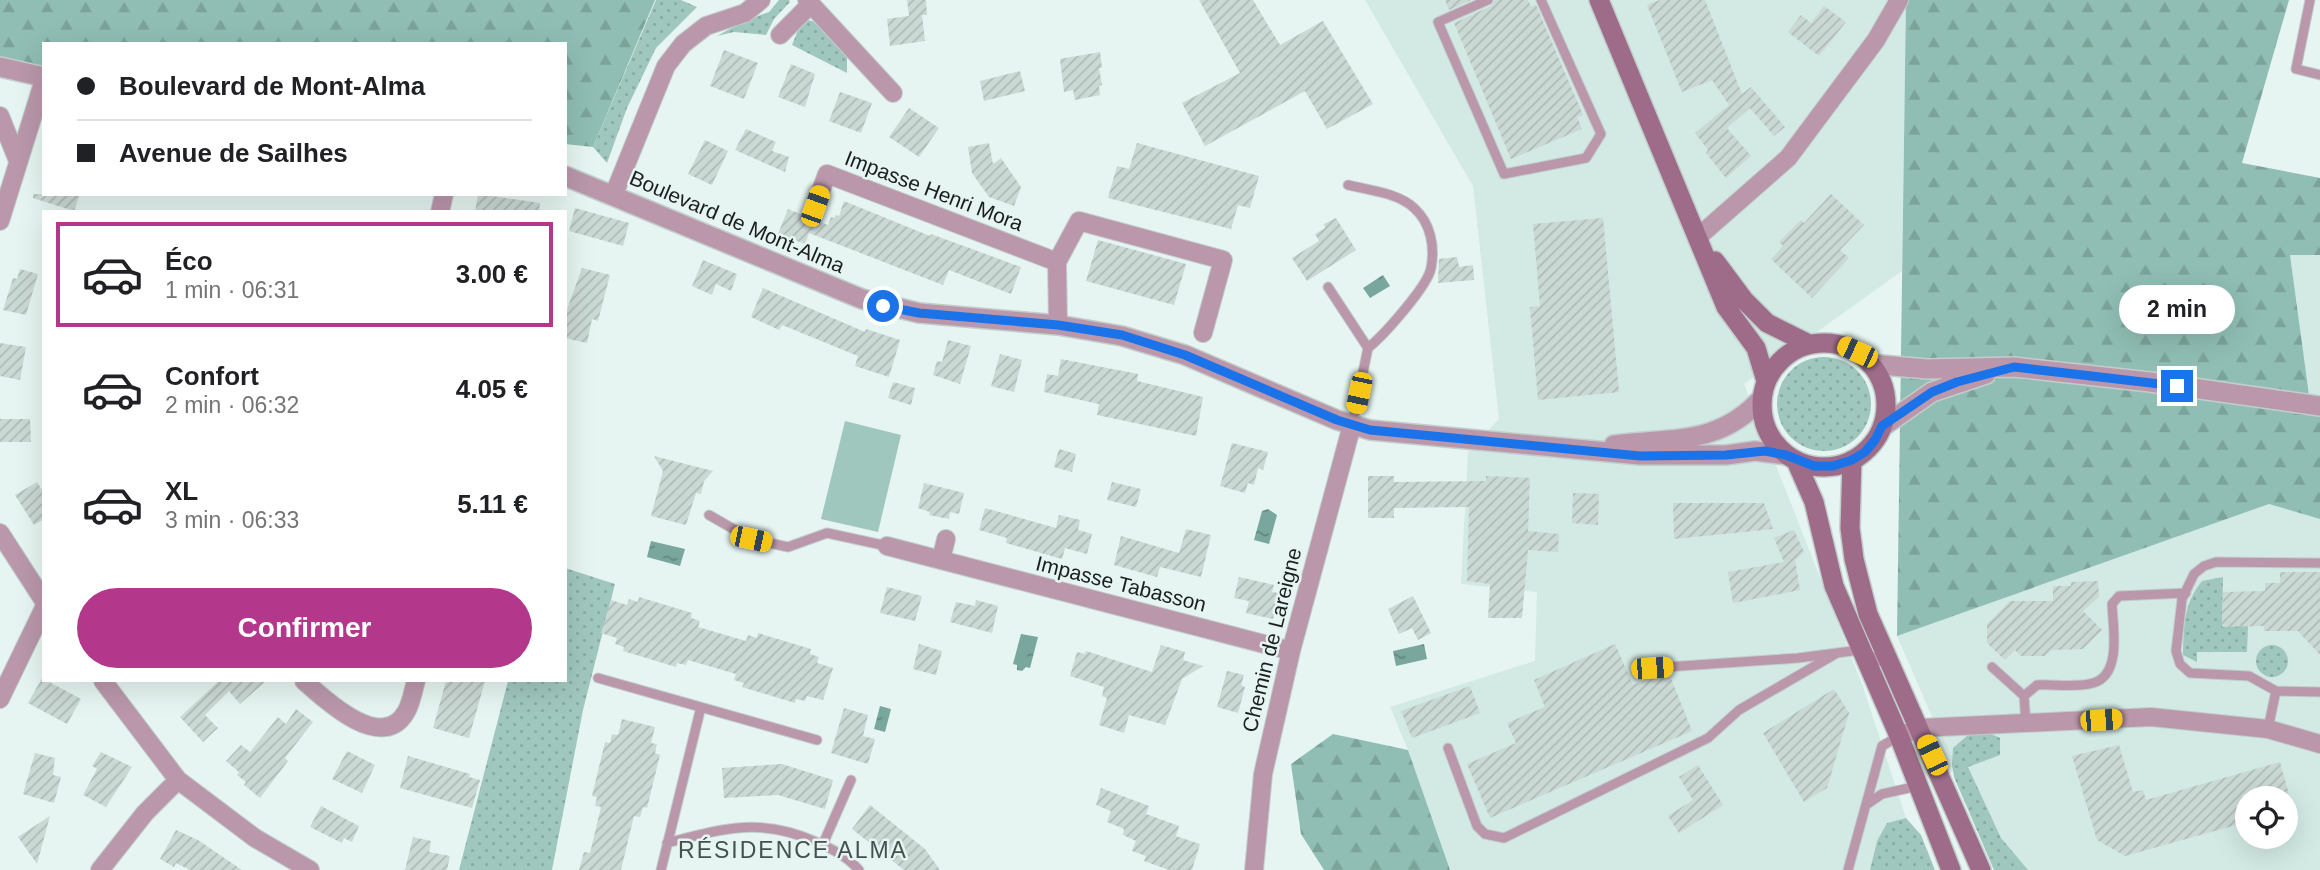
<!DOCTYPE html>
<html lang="fr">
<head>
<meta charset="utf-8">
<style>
  :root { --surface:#fff; --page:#f2f2f2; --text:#202124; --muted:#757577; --line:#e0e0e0; --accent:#b3388b }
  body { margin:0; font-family:Helvetica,sans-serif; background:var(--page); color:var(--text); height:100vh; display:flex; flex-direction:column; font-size:26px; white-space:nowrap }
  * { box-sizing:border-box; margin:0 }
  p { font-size:23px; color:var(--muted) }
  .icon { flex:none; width:38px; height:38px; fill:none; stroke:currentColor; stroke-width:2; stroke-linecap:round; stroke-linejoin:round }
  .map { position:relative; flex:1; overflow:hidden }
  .side { position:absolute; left:42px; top:210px; width:525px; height:472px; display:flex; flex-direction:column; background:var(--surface); border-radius:0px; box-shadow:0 7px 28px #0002 }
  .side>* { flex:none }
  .top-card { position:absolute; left:42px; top:42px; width:525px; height:154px; border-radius:0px; box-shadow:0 7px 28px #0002; display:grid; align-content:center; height:154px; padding:0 35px; background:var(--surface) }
  .buttons { position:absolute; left:2235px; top:786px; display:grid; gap:14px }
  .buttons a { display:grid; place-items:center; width:63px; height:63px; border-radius:50%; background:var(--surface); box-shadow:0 7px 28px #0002; font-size:35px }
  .end { position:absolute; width:32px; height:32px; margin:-16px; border:9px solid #1a73e8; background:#fff; box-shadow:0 0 0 4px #fff }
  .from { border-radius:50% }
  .bubble { position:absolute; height:49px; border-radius:24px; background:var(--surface); box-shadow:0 7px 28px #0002; font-size:23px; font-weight:700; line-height:49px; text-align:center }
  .car { position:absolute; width:21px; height:42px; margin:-21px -10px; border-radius:9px; box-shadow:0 0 5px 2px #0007; background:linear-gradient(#f5c518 24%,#345 0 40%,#f5c518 0 76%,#345 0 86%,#f5c518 0) }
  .top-card b { display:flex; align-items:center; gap:24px; height:66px; font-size:26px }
  .top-card b+b { border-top:2px solid var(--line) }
  .top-card i { width:18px; height:18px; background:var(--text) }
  ul { padding:12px 0 0; list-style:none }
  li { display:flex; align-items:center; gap:21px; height:105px; margin:0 14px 10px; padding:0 21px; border:4px solid transparent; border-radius:0px }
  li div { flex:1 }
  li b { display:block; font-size:26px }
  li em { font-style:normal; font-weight:700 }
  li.selected { border-color:var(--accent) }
  li>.icon { width:63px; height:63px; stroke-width:1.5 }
  .action { display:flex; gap:14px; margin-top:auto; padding:14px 35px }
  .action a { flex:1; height:80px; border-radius:42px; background:var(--accent); color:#fff; font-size:28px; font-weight:700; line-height:80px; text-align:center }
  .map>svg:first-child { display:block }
  .built { fill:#d2e9e4; fill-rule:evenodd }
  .grass { fill:url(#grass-dots) }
  .forest { fill:url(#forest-firs) }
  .garden { fill:#a0c7be }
  .water { fill:url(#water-ripples) }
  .building { fill:url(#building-hatch) }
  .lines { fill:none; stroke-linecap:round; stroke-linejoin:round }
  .service-casing { stroke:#c1cecb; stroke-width:11 }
  .minor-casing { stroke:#c1cecb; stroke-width:20 }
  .tertiary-casing { stroke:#c1cecb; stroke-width:22 }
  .secondary-casing { stroke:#c1cecb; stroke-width:22 }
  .service { stroke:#ba97ab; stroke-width:9 }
  .minor { stroke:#ba97ab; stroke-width:18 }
  .tertiary { stroke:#ba97ab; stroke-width:19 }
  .secondary { stroke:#9e6c89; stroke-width:19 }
  .route { stroke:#1a73e8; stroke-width:9 }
  .labels { text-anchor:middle; stroke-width:5; stroke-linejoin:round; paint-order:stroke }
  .street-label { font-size:21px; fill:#1a1f1e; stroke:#e6f5f1 }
  .neighbourhood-label { font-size:23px; letter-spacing:2px; fill:#45514e; stroke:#e6f5f1 }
</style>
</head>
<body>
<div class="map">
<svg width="2320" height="870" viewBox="0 0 2320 870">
  <defs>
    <pattern id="grass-dots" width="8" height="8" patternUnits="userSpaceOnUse" patternTransform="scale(1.75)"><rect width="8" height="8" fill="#a0c7be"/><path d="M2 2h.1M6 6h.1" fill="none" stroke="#89aaa3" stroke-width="1.8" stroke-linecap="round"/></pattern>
    <pattern id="forest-firs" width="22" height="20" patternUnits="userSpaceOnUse" patternTransform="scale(1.75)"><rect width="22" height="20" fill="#90beb4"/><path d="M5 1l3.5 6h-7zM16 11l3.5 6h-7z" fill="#7ca39a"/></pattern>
    <pattern id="water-ripples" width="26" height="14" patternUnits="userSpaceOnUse" patternTransform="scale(1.75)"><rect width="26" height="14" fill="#79a69d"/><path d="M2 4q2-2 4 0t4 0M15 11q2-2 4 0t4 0" fill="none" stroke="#62877f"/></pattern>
    <pattern id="building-hatch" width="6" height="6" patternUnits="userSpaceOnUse" patternTransform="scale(1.75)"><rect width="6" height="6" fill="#cbd9d5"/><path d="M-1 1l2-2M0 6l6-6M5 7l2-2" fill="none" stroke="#aebab6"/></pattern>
  </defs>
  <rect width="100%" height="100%" fill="#e6f5f1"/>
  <path class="built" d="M1365,0H1906L1902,271L1744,384L1863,687L1906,818L1887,823L1877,841L1870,870H1450L1447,865L1408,750L1390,707L1535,661L1537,592L1461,584L1468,452L1499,419L1473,186Z
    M2290,255H2320V395H2309Z
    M2269,504L2320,519V870H2015L1995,862L1897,636ZM2247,798H2286V836H2247Z"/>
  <path class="grass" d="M656,0H681L697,7L656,48L627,108L607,163L593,147Z
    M779,0H789L790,2L774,19L766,35L734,32L717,36L742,22L769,12Z
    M808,20L819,23L847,57V73L792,45L800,25Z
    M1777 404a47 47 0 1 1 94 0a47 47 0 1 1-94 0Z
    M565,568L615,584L583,710L552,870H459L508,681H565Z
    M2223,577L2222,626H2248L2247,652H2197V662L2183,655C2184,625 2183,605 2202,581Z
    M2256 661a16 16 0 1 1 32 0a16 16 0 1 1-32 0Z
    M1989,733L2000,738V755L1968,767L2001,838L2028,870H1994L1954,777L1952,765L1953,748L1968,735Z
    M1906,818L1921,835L1935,870H1870L1877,841L1887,823Z"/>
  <path class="forest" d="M0,0H655L593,147L565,144V44H44V84L0,78Z
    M1906,0H2289L2242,163L2320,178V255H2290L2309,395H2320V519L2269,504L1897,636Z
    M1333,734L1408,750L1450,870H1324L1301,834L1291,764Z"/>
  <path class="garden" d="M845,421L901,435L878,532L821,519Z"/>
  <path class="water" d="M1383,275L1390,286L1370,298L1363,288Z
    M1268,509L1277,515L1269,544L1254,540L1262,511Z
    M651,541L685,549L680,566L647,557Z
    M1021,634L1038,637L1030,668L1026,667L1022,671L1017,670V665L1013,664Z
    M1424,644L1427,659L1396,666L1393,651Z
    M880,706L891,709L885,732L874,729Z"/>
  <path class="building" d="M907,0H926L927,15H922L925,41L890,46L887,19L909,16Z
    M1199,0H1253L1280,45L1323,21L1373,104L1327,129L1305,91L1205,146L1182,103L1240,73Z
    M1445,0H1471L1449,10Z
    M1495,0H1528L1531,7L1536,5L1583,115L1577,117L1582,129L1511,159L1454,23L1491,6Z
    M1660,0H1705L1742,94L1751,87L1785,127L1774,136L1750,108L1727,128L1751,156L1726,178L1706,153L1708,150L1695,133L1729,105L1712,80L1682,92L1647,5Z
    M1824,6L1846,22L1819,56L1788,32L1801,15L1811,23Z
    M724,50L758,63L744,99L710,86Z
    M1100,52L1102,68H1099L1102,85L1099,86L1100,95L1075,100L1073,90L1064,92L1060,59Z
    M791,64L815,74L805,107L778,97Z
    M1020,71L1025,91L984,101L980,81Z
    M840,92L872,103L861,133L829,121Z
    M909,108L939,128L919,157L889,137Z
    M746,129L776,142L772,151L789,157L785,172L735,150Z
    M705,140L728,151L712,185L688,174Z
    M989,143L993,164L1001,158L1021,187L1014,206L989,197L972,173L968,147Z
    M1137,143L1259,176L1250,208L1238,205L1231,229L1108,198L1117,166L1129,169Z
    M33,194H80L74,211L33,198Z
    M478,194L540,203L539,212H475Z
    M1831,194L1864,225L1840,250L1849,258L1812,298L1771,259L1783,246L1779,242L1801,220L1804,223Z
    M844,201L930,236L931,234L1021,267L1011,294L949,270L943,285L809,233L805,244L778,234L788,209L828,225L831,217L834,218L836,215L839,216Z
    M575,208L629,223L623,246L569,231Z
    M1336,218L1356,250L1307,281L1292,258L1319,241L1315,234L1325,228L1324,224Z
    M1603,218L1619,392L1538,400L1530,307L1540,306L1533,224Z
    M1098,240L1186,264L1174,305L1086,281Z
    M1457,257L1459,267L1473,265L1474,280L1438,283L1439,259Z
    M703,260L737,274L731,291L716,284L712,295L692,286Z
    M582,268L610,275L598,321L592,319L587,343L565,338V315Z
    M20,269L38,274L26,315L3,310L13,278L17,279Z
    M763,288L865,332L866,329L900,340L889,377L855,366L858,356L782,325L779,330L751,317Z
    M948,340L971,346L960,384L933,375L937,361L942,362Z
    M0,343L26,347L20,380L0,376Z
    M1000,354L1022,360L1014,392L991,386Z
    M1061,359L1138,374L1137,381L1203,397L1196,436L1097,415L1099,404L1044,392L1047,374L1058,376Z
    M893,382L915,388L911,405L888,398Z
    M0,419H30L31,442H0Z
    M1232,443L1268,452L1263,470L1258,468L1254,485L1248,483L1245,493L1220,486Z
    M1059,449L1076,454L1072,472L1054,467Z
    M654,456L713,471L704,481L701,494L696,493L686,525L651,516L663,471Z
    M1368,476H1394V482L1486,481V476L1530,478L1528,531L1559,534L1558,552L1528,550L1522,618H1488L1490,584L1467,581L1469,507L1394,508V518H1368Z
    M37,482L44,493V519L34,525L15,495Z
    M1112,482L1141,489L1136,507L1107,500Z
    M924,483L964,493L959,514L950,512L949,519L929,515L930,512L918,508Z
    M1573,493L1599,494L1598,525L1572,523Z
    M1673,503H1764L1773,529L1674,539Z
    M985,508L1056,528L1059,515L1080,520L1078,530L1092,534L1087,554L1065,548L1062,559L1006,543L1007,538L979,530Z
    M1186,529L1211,535L1201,577L1160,567L1157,577L1114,565L1121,536L1179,553Z
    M1794,530L1804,552L1795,560L1800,590L1733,603L1728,572L1784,562L1774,538Z
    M2280,572H2320V655L2298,631H2264V626L2222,627L2223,592L2265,591V583H2280Z
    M1239,577L1274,585L1272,592L1279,593L1273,619L1246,613L1249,601L1234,598Z
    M2098,581L2099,597L2083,611L2102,630L2083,649L2051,650L2045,656H2021L2015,650L2005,660L1987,643V624L2010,601H2053V586H2071V582Z
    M887,587L922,596L915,621L880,613Z
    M1413,596L1431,633L1418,640L1412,628L1399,634L1388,609Z
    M639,597L692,613L691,618L700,621L698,627L746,641L748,635L757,638L758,633L811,649L810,654L819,657L817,663L833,668L823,700L807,696L805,701L796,699L795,703L742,687L744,683L734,680L736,674L688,660L686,665L677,663L676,667L623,651L624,647L615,644L617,638L601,633L611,600L627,605L629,599L638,602Z
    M976,600L998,606L992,633L950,622L956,602L975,606Z
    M919,644L942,651L936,675L913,669Z
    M1615,644L1633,685L1654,676H1670L1692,731L1490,818L1467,764L1516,743L1507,723L1545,707L1534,680Z
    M1161,645L1185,652L1183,660L1203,666L1182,679L1165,725L1129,715L1124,733L1099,725L1107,698L1102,696L1104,687L1070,676L1077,652L1085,654L1086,651L1152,672Z
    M1227,671L1244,675L1241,685L1245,687L1238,713L1217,707Z
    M42,678L81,699L67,724L28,703Z
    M219,681H266L240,704L229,691L205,715L218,728L203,742L180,717Z
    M446,681H485L469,738L433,728Z
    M1470,686L1480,713L1412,738L1401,711Z
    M1834,689L1849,713L1827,788L1804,802L1763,733Z
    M844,708L868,715L863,736L875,739L868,764L831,753Z
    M296,709L313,722L285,758L288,761L260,798L244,785L246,782L237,775L239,772L226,761L241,745L250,752L278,717L286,724Z
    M622,719L655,727L651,743L657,744L655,753L660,755L647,808L643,807L640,817L634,816L621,870H579L584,852L590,853L601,807L595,806L597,797L592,796L605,742L610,743L612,734L618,735Z
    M2119,745L2133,792L2143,790L2146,800L2280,762L2290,798H2247V822L2125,856L2097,840L2072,756Z
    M347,751L375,765L362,793L332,779Z
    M101,752L132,767L106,807L83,795L97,769L92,766Z
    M35,753L55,758L53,775L61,777L54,803L23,794Z
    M408,756L470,774L469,777L480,780L472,808L400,788Z
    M782,764L833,780L825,809L778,795L724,798L722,768Z
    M1698,765L1723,805L1679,833L1668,816L1693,800L1679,777Z
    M1101,788L1149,806L1146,814L1179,826L1176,836L1200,844L1192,870H1169L1144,861L1146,856L1132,851L1136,841L1123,835L1124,829L1107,822L1111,811L1096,805Z
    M870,805L925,849L940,870H904L852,829Z
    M321,806L359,826L352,842L344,838L342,843L310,827Z
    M50,816L37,864L18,837Z
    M176,830L198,840L242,870H190L176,863L174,867L160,859Z
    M413,837L431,841L429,852L450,856L447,870H405Z"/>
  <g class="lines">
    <g class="service-casing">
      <path id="service" d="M1488,0L1438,22L1504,174L1586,158L1601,134L1541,0
        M2310,0L2296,69L2320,75
        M1348,185C1369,190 1398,193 1414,208C1431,223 1435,247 1431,268C1428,286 1383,336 1368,348L1352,425
        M1328,287L1368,348
        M709,515L751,539L788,547L827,533L887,546
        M2320,563L2216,562L2204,566L2194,574L2182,599L2176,651L2180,664L2190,673L2249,676L2276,691L2320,692
        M1992,667L2024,696
        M1652,668L1798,658L1860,650L1888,665
        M598,678L817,740
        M2026,725L2024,696L2037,685C2054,684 2077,688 2093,683C2122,675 2113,628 2112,604L2119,596L2186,593
        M2268,729L2276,691
        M1448,748L1477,826L1485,834L1504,838L1708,738L1739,710L1837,653
        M1866,805L1882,794L1918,786
        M667,843C722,829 759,817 814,841C831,848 847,856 859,870
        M823,844L851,780
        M661,870L701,707
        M1848,870L1882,746L1899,736"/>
    </g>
    <g class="minor-casing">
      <path id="minor" d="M807,0L893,93
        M780,35L811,4
        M0,116L18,161
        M614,194L666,66L683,44L706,26L745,13L761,0
        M815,207L827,174L1057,262
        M440,212L444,194
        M0,221L44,80
        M1698,237L1788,158L1876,40L1899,0
        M1058,325L1057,262L1079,221L1223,260L1203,333
        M0,533L44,601
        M887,546L1291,651
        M941,560L946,539
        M103,681L178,780L255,838L310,870
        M304,681C324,699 382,754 406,712C411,704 413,691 416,681
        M0,699L44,608
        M1899,736L1920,728L2151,717L2268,729L2320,744
        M100,870L145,813L178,780
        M1254,870L1263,774L1291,651L1352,425"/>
    </g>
    <g class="tertiary-casing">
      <path id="tertiary" d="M0,67L44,77
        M565,176L862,299L919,313L1058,325L1122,336L1185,355L1337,420L1370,430L1640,455H1726L1755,451L1786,455
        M1870,364L1927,369L2014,367L2150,382L2320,406
        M1882,427L1932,392L1986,374
        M1614,445C1672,437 1718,446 1761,399"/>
    </g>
    <g class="secondary-casing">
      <path id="secondary" d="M1599,0L1726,307L1756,348L1766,381
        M1715,261L1744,300L1767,323L1809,344
        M1762 405a62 62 0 1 1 124 0a62 62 0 1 1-124 0Z
        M1852,460L1850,528L1854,559L1868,614L1981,870
        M1796,461L1814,502L1834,586L1899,736L1951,870"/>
    </g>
    <use href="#service" class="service"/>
    <use href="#minor" class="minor"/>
    <use href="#tertiary" class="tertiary"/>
    <use href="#secondary" class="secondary"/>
  </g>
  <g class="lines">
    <path class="route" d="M883,306L919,313L1058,325L1122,335L1185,355L1337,420L1370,430L1640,456L1726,455L1765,451L1786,455L1814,466H1833L1852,460L1865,452L1875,440L1882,426L1932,392L1957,382L2014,367L2177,386"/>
  </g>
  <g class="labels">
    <g class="street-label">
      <text transform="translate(934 191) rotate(21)" y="7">Impasse Henri Mora</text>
      <text transform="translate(737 222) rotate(23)" y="7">Boulevard de Mont-Alma</text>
      <text transform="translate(1121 584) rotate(14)" y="7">Impasse Tabasson</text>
      <text transform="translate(1272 640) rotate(-76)" y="7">Chemin de Lareigne</text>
    </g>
    <g class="neighbourhood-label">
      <text x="793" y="858">RÉSIDENCE ALMA</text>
    </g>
  </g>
</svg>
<div class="buttons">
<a><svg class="icon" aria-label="locate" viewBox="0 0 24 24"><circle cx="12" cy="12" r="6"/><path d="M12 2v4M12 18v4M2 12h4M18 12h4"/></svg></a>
</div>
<i class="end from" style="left:883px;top:306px"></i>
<i class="end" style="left:2177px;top:386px"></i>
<div class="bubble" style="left:2119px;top:285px;width:116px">2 min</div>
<i class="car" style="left:815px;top:206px;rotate:20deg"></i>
<i class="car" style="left:1857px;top:352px;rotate:295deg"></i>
<i class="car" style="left:1359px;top:393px;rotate:192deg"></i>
<i class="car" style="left:751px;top:539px;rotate:102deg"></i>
<i class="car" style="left:1652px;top:668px;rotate:86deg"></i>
<i class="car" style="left:2101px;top:720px;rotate:86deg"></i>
<i class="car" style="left:1932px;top:755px;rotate:335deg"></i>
<div class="top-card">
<b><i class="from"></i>Boulevard de Mont-Alma</b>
<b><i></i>Avenue de Sailhes</b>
</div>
<section class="side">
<ul>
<li class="selected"><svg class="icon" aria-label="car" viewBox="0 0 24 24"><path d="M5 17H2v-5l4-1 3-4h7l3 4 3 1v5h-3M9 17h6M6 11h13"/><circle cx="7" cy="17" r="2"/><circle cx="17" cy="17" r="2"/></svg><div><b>Éco</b><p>1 min · 06:31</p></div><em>3.00 €</em></li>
<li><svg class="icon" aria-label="car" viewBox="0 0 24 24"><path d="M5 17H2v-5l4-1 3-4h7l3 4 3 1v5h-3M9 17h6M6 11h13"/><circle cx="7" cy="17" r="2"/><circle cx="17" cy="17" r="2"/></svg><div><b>Confort</b><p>2 min · 06:32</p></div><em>4.05 €</em></li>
<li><svg class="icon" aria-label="car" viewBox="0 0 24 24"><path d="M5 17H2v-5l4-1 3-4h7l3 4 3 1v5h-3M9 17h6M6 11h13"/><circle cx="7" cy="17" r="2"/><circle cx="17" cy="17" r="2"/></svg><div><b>XL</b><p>3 min · 06:33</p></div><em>5.11 €</em></li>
</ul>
<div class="action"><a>Confirmer</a></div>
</section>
</div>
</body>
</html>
